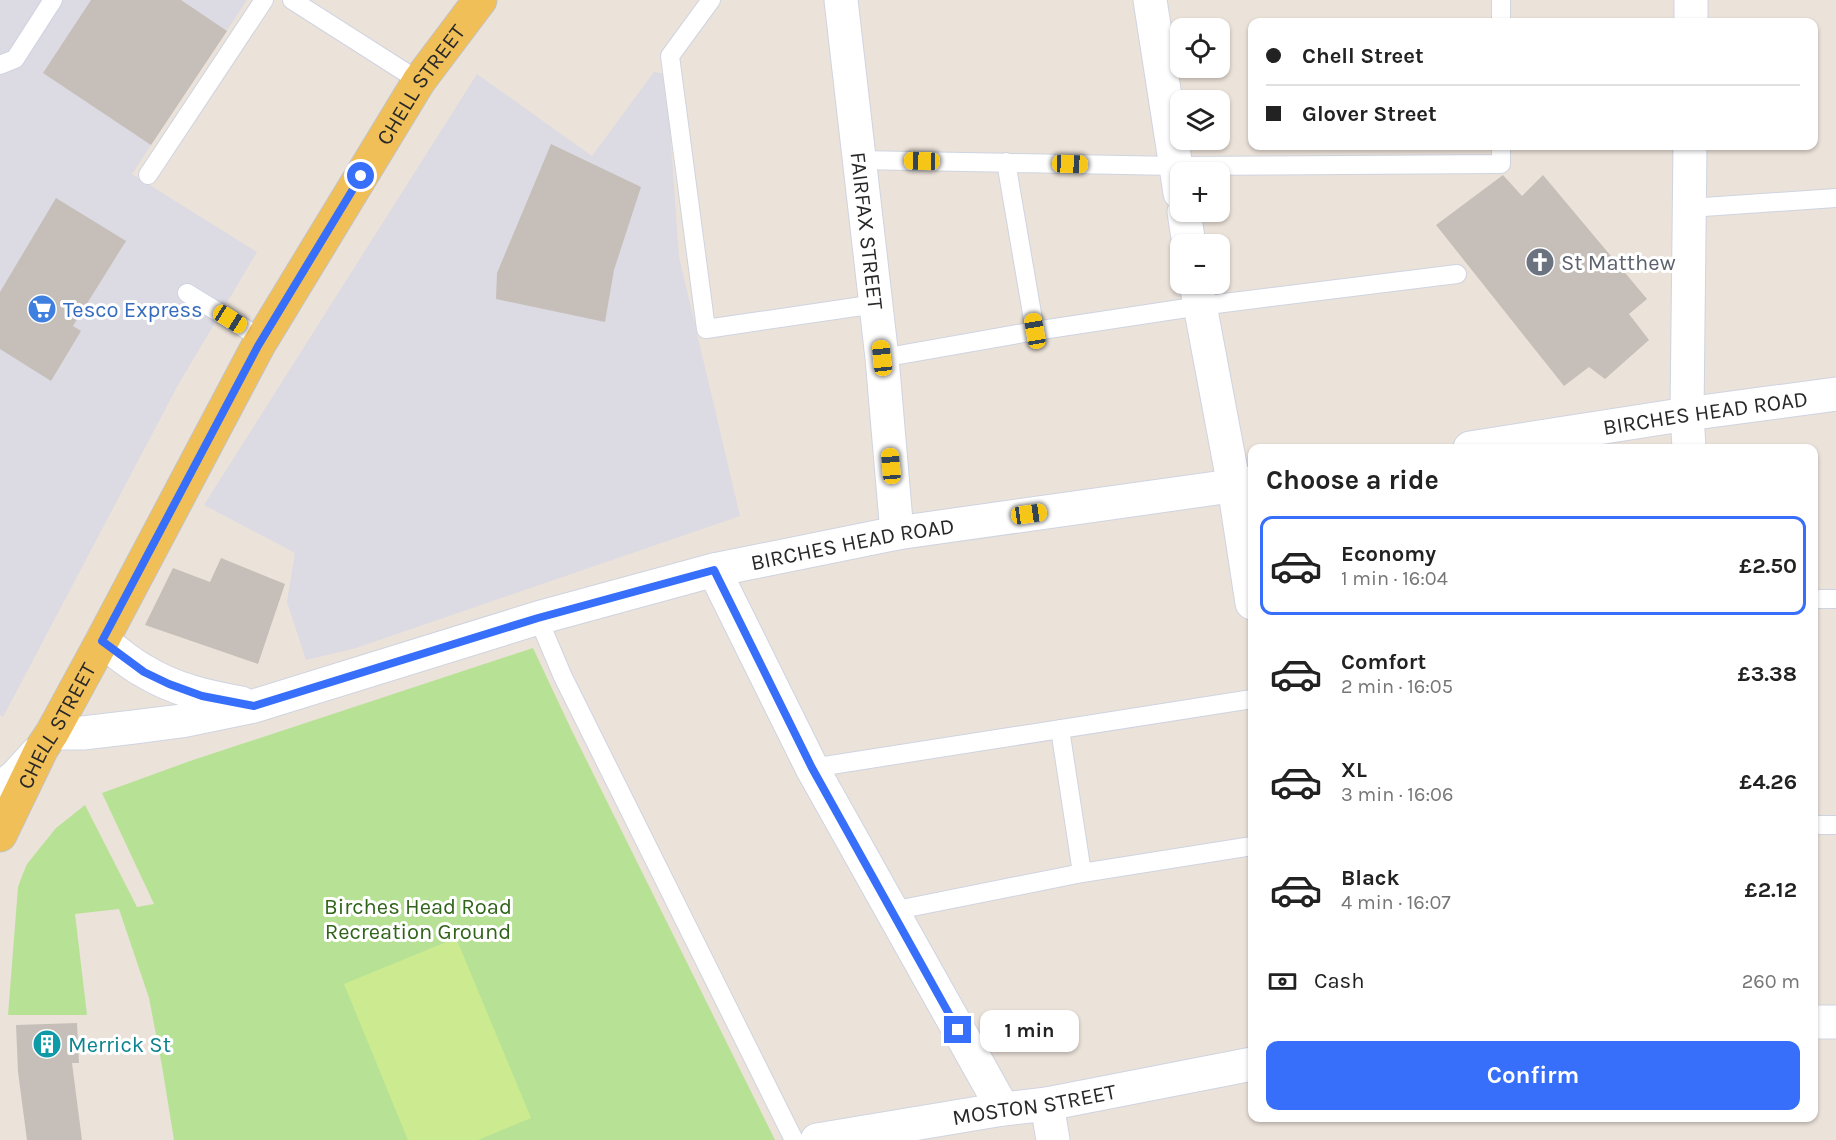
<!DOCTYPE html>
<html lang="en">
<head>
<meta charset="utf-8">
<style>
  :root { --surface:#fff; --page:#f2f2f2; --text:#222; --muted:#767676; --line:#e0e0e0; --accent:#376efa }
  body { margin:0; font-family:Karla,sans-serif; background:var(--page); color:var(--text); height:100vh; display:flex; flex-direction:column; font-size:22px; white-space:nowrap }
  * { box-sizing:border-box; margin:0 }
  p { font-size:20px; color:var(--muted) }
  .icon { flex:none; width:33px; height:33px; fill:none; stroke:currentColor; stroke-width:2; stroke-linecap:round; stroke-linejoin:round }
  .map { position:relative; flex:1; overflow:hidden }
  .panel { position:absolute; left:1248px; top:444px; width:570px; height:678px; display:flex; flex-direction:column; background:var(--surface); border-radius:12px; box-shadow:0 2px 4px #0004 }
  .panel>* { flex:none }
  .hud { position:absolute; left:1248px; top:18px; width:570px; height:132px; border-radius:12px; box-shadow:0 2px 4px #0004; display:grid; align-content:center; height:132px; padding:0 18px; background:var(--surface) }
  .fabs { position:absolute; left:1170px; top:18px; display:grid; gap:12px }
  .fabs a { display:grid; place-items:center; width:60px; height:60px; border-radius:12px; background:var(--surface); box-shadow:0 2px 4px #0004; font-size:30px }
  .end { position:absolute; width:27px; height:27px; margin:-14px; border:8px solid #376efa; background:#fff; box-shadow:0 0 0 3px #fff }
  .from { border-radius:50% }
  .bubble { position:absolute; height:42px; border-radius:12px; background:var(--surface); box-shadow:0 2px 4px #0004; font-size:20px; font-weight:700; line-height:42px; text-align:center }
  .car { position:absolute; width:18px; height:36px; margin:-18px -9px; border-radius:8px; box-shadow:0 0 4px 2px #0007; background:linear-gradient(#f5c518 24%,#345 0 40%,#f5c518 0 76%,#345 0 86%,#f5c518 0) }
  .hud b { display:flex; align-items:center; gap:21px; height:57px; font-size:22px }
  .hud b+b { border-top:2px solid var(--line) }
  .hud i { width:15px; height:15px; background:var(--text) }
  ul { padding:0; list-style:none }
  li { display:flex; align-items:center; gap:18px; height:99px; margin:0 12px 9px; padding:0 6px; border:3px solid transparent; border-radius:12px }
  li div { flex:1 }
  li b { display:block; font-size:22px }
  li em { font-style:normal; font-weight:700 }
  li.current { border-color:var(--accent) }
  li>.icon { width:54px; height:54px; stroke-width:1.5 }
  h2 { padding:0 18px; font-size:27px; line-height:72px }
  .pay { display:flex; align-items:center; gap:15px; height:66px; padding:0 18px; font-size:22px }
  .pay p { margin-inline-start:auto }
  .button { display:flex; gap:12px; margin-top:auto; padding:12px 18px }
  .button a { flex:1; height:69px; border-radius:12px; background:var(--accent); color:#fff; font-size:24px; font-weight:700; line-height:69px; text-align:center }
  .map>svg:first-child { display:block }
  .industrial { fill:#dcdae3 }
  .green { fill:#b7e295 }
  .pitch { fill:#ccea90 }
  .building { fill:#c6bfb9 }
  .lines { fill:none; stroke-linecap:round; stroke-linejoin:round }
  .lane-casing { stroke:#cfd4e1; stroke-width:20 }
  .street-casing { stroke:#cfd4e1; stroke-width:35 }
  .secondary-casing { stroke:#cfd4e1; stroke-width:35 }
  .primary-casing { stroke:#c3c3c3; stroke-width:35 }
  .lane { stroke:#fff; stroke-width:18 }
  .street { stroke:#fff; stroke-width:33 }
  .secondary { stroke:#fff; stroke-width:33 }
  .primary { stroke:#f1bf58; stroke-width:33 }
  .route { stroke:#376efa; stroke-width:8 }
  .labels { text-anchor:middle; stroke-width:6; stroke-linejoin:round; paint-order:stroke }
  .street-label { font-size:22px; fill:#282828; stroke:#fff }
  .worship-label { font-size:22px; fill:#5b616d; stroke:#fff; text-anchor:start }
  .shop-label { font-size:22px; fill:#366cbe; stroke:#fff; text-anchor:start }
  .park-label { font-size:22px; fill:#306419; stroke:#fff }
  .culture-label { font-size:22px; fill:#0d838f; stroke:#fff; text-anchor:start }
</style>
</head>
<body>
<div class="map">
<svg width="1836" height="1140" viewBox="0 0 1836 1140">
  <rect width="100%" height="100%" fill="#ebe2d9"/>
  <path class="industrial" d="M0,0H247L132,174L257,252L178,385L3,717L0,715Z
    M654,72L666,74L679,257L740,516L356,648L306,660L287,602L295,553L204,505L477,74L592,156Z"/>
  <path class="green" d="M533,648L571,729L775,1140H174L162,1066L149,998L119,909L75,914L87,1015H8L18,887L22,876L27,864L56,828L85,805L137,907L154,904L102,793L190,761Z"/>
  <path class="pitch" d="M456,938L531,1118L478,1140H408L344,984Z"/>
  <path class="building" d="M91,0H181L227,31L151,145L43,73Z
    M551,144L641,187L614,270L605,322L496,299L497,273Z
    M1503,175L1522,196L1543,175L1647,299L1629,314L1649,340L1605,379L1589,367L1564,386L1436,225Z
    M56,198L126,241L73,326L81,331L51,381L0,349V292Z
    M221,558L285,584L258,664L145,625L173,568L210,582Z
    M77,1023L79,1063H72L82,1140H27L18,1072L16,1025Z"/>
  <g class="lines">
    <g class="lane-casing">
      <path id="lane" d="M292,0L419,81
        M711,0L670,56L706,329L876,304
        M1501,22V0
        M0,65L15,59L53,0
        M859,160L1176,166L1501,164V146
        M1006,162L1035,331
        M148,175L264,0
        M1689,208L1836,198
        M187,293L262,339
        M882,358L1035,331L1200,306L1457,274
        M1814,599H1836
        M538,618L563,677L794,1140
        M1060,729L1082,873
        M812,768L1252,699
        M1814,825H1836
        M892,911L1082,873L1252,846"/>
    </g>
    <g class="street-casing">
      <g id="street">
        <path id="s1" d="M841,0L882,358L897,533"/>
        <path d="M1150,0L1180,193"/>
        <path d="M1691,22V0"/>
        <path d="M1184,212L1189,244"/>
        <path d="M1196,284L1234,486L1252,603"/>
        <path d="M1689,448L1687,414L1690,146"/>
        <path d="M714,570L812,768L1003,1109"/>
        <path d="M1814,1022H1836"/>
        <path d="M1047,1104L1053,1140"/>
        <path id="s2" d="M817,1140L1003,1109L1047,1104L1252,1064"/>
      </g>
    </g>
    <g class="secondary-casing">
      <g id="secondary">
        <path id="s3" d="M1470,448L1687,414L1836,394"/>
        <path d="M102,641C116,651 129,663 144,671C173,689 207,697 241,703"/>
        <path id="s4" d="M52,733H83L134,727L181,721L254,706L538,618L714,570L897,533L1252,483"/>
        <path d="M0,789L16,776L37,753"/>
      </g>
    </g>
    <g class="primary-casing">
      <g id="primary">
        <path id="s5" d="M0,835L42,748L52,733L102,641L258,346L419,81L480,0"/>
      </g>
    </g>
    <use href="#lane" class="lane"/>
    <use href="#street" class="street"/>
    <use href="#secondary" class="secondary"/>
    <use href="#primary" class="primary"/>
  </g>
  <g class="lines">
    <path class="route" d="M361,176L258,346L102,641L144,672L169,684L202,696L254,706L538,618L714,570L812,768L958,1030"/>
  </g>
  <defs>
    <g id="church-disc" transform="scale(1.5)"><circle r="9.5" fill="#6b7280" stroke="#fff"/><path d="M-1.2-6h2.4v3.5h3.3v2.4h-3.3V6h-2.4V-.1h-3.3v-2.4h3.3Z" fill="#fff"/></g>
    <g id="supermarket-disc" transform="scale(1.5)"><circle r="9.5" fill="#3f7fe0" stroke="#fff"/><path d="M-6-5.5h2.5l.6 2H6L4.5 2H-2.5L-4.4-4H-6ZM-1.5 3.2a1.3 1.3 0 1 0 .1 0ZM3 3.2a1.3 1.3 0 1 0 .1 0Z" fill="#fff"/></g>
    <g id="building-disc" transform="scale(1.5)"><circle r="9.5" fill="#0f9aa8" stroke="#fff"/><path d="M-4-6H4V6H1V3H-1V6H-4ZM-2.5-4.3h1.7v1.8h-1.7ZM.8-4.3h1.7v1.8H.8ZM-2.5-1h1.7V.8h-1.7ZM.8-1h1.7V.8H.8Z" fill="#fff"/></g>
  </defs>
  <g fill-rule="evenodd">
    <use href="#church-disc" x="1540" y="262"/>
    <use href="#supermarket-disc" x="42" y="309"/>
    <use href="#building-disc" x="47" y="1044"/>
  </g>
  <g class="labels">
    <g class="street-label">
      <text dy="8" stroke="none"><textPath href="#s5" startOffset="861">CHELL STREET</textPath></text>
      <text dy="8" stroke="none"><textPath href="#s1" startOffset="232">FAIRFAX STREET</textPath></text>
      <text dy="8" stroke="none"><textPath href="#s3" startOffset="238">BIRCHES HEAD ROAD</textPath></text>
      <text dy="8" stroke="none"><textPath href="#s4" startOffset="825">BIRCHES HEAD ROAD</textPath></text>
      <text dy="8" stroke="none"><textPath href="#s5" startOffset="123">CHELL STREET</textPath></text>
      <text dy="8" stroke="none"><textPath href="#s2" startOffset="220">MOSTON STREET</textPath></text>
    </g>
    <g class="worship-label">
      <text x="1561" y="270">St Matthew</text>
    </g>
    <g class="shop-label">
      <text x="63" y="317">Tesco Express</text>
    </g>
    <g class="park-label">
      <text x="418" y="914">Birches Head Road<tspan x="418" dy="25">Recreation Ground</tspan></text>
    </g>
    <g class="culture-label">
      <text x="68" y="1052">Merrick St</text>
    </g>
  </g>
</svg>
<div class="fabs">
<a><svg class="icon" aria-label="locate" viewBox="0 0 24 24"><circle cx="12" cy="12" r="6"/><path d="M12 2v4M12 18v4M2 12h4M18 12h4"/></svg></a>
<a><svg class="icon" aria-label="layers" viewBox="0 0 24 24"><path d="M12 4l9 5-9 5-9-5zM3 14l9 5 9-5"/></svg></a>
<a>+</a>
<a>−</a>
</div>
<i class="end from" style="left:361px;top:176px"></i>
<i class="end" style="left:958px;top:1030px"></i>
<div class="bubble" style="left:980px;top:1010px;width:99px">1 min</div>
<i class="car" style="left:922px;top:161px;rotate:271deg"></i>
<i class="car" style="left:1070px;top:164px;rotate:92deg"></i>
<i class="car" style="left:230px;top:319px;rotate:122deg"></i>
<i class="car" style="left:1035px;top:331px;rotate:350deg"></i>
<i class="car" style="left:882px;top:358px;rotate:354deg"></i>
<i class="car" style="left:891px;top:466px;rotate:355deg"></i>
<i class="car" style="left:1029px;top:514px;rotate:82deg"></i>
<div class="hud">
<b><i class="from"></i>Chell Street</b>
<b><i></i>Glover Street</b>
</div>
<section class="panel">
<h2>Choose a ride</h2>
<ul>
<li class="current"><svg class="icon" aria-label="car" viewBox="0 0 24 24"><path d="M5 17H2v-5l4-1 3-4h7l3 4 3 1v5h-3M9 17h6M6 11h13"/><circle cx="7" cy="17" r="2"/><circle cx="17" cy="17" r="2"/></svg><div><b>Economy</b><p>1 min · 16:04</p></div><em>£2.50</em></li>
<li><svg class="icon" aria-label="car" viewBox="0 0 24 24"><path d="M5 17H2v-5l4-1 3-4h7l3 4 3 1v5h-3M9 17h6M6 11h13"/><circle cx="7" cy="17" r="2"/><circle cx="17" cy="17" r="2"/></svg><div><b>Comfort</b><p>2 min · 16:05</p></div><em>£3.38</em></li>
<li><svg class="icon" aria-label="car" viewBox="0 0 24 24"><path d="M5 17H2v-5l4-1 3-4h7l3 4 3 1v5h-3M9 17h6M6 11h13"/><circle cx="7" cy="17" r="2"/><circle cx="17" cy="17" r="2"/></svg><div><b>XL</b><p>3 min · 16:06</p></div><em>£4.26</em></li>
<li><svg class="icon" aria-label="car" viewBox="0 0 24 24"><path d="M5 17H2v-5l4-1 3-4h7l3 4 3 1v5h-3M9 17h6M6 11h13"/><circle cx="7" cy="17" r="2"/><circle cx="17" cy="17" r="2"/></svg><div><b>Black</b><p>4 min · 16:07</p></div><em>£2.12</em></li>
</ul>
<div class="pay"><svg class="icon" aria-label="cash" viewBox="0 0 24 24"><path d="M3 7h18v10H3z"/><circle cx="12" cy="12" r="2"/></svg>Cash<p>260 m</p></div>
<div class="button"><a>Confirm</a></div>
</section>
</div>
</body>
</html>
